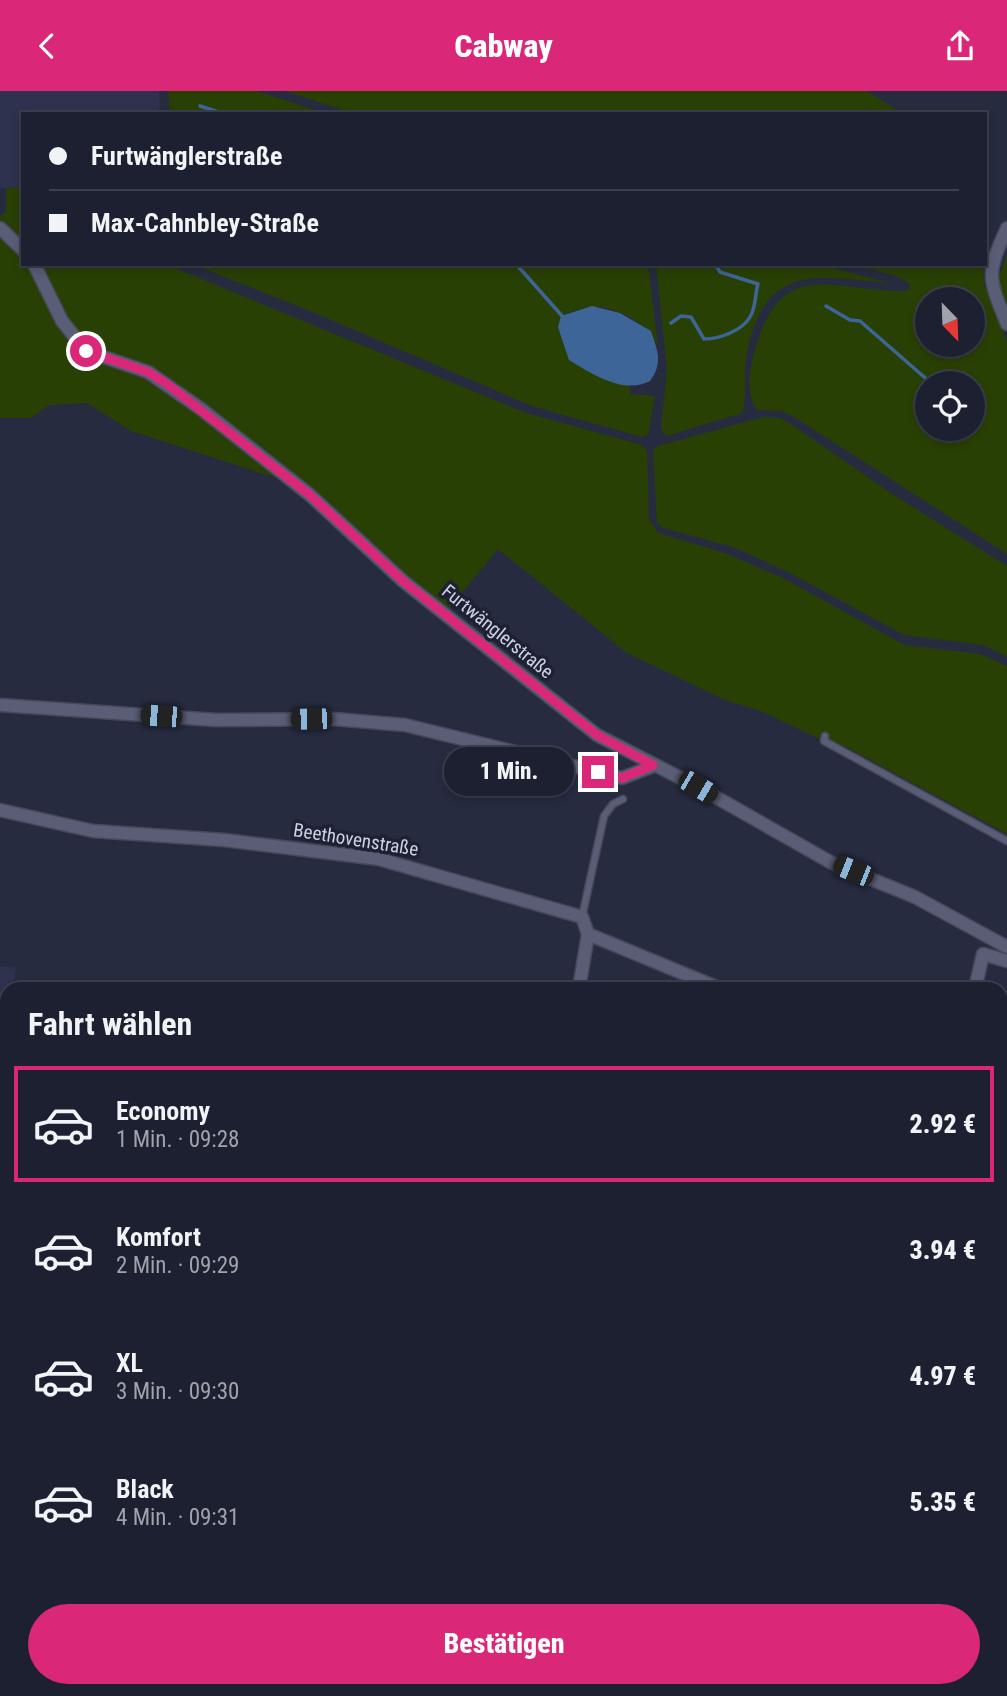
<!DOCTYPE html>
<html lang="de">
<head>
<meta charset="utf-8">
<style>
  :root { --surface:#1d2030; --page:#252838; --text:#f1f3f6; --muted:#a0a3ab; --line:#3b3e4c; --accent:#db2777 }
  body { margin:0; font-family:"Roboto Condensed",sans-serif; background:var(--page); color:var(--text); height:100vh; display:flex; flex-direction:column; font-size:26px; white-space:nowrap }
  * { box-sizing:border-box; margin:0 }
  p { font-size:23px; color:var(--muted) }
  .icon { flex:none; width:38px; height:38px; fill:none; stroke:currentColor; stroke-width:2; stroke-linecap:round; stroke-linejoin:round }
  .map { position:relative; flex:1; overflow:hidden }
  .details { position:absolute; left:0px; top:891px; width:1008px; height:716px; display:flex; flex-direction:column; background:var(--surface); border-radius:21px 21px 0 0; box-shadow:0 4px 10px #0003,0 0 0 2px var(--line) }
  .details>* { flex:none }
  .guide { position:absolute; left:21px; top:21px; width:966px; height:154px; border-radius:0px; box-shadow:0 4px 10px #0003,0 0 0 2px var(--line); display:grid; align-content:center; height:154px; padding:0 28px; background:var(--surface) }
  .needle { width:46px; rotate:157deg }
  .controls { position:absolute; left:915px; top:196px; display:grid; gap:14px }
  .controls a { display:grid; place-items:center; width:70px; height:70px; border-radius:50%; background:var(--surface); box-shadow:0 4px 10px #0003,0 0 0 2px var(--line); font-size:35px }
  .end { position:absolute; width:32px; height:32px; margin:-16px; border:9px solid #db2777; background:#fff; box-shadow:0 0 0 4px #fff }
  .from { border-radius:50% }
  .bubble { position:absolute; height:49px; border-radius:24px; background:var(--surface); box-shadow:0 4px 10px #0003,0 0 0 2px var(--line); font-size:23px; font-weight:800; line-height:49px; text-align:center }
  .car { position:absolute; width:21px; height:42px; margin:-21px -10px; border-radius:9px; box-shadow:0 0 5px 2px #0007; background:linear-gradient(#222 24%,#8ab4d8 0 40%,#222 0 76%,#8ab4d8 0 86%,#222 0) }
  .guide b { display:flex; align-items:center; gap:24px; height:66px; font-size:26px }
  .guide b+b { border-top:2px solid var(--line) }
  .guide i { width:18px; height:18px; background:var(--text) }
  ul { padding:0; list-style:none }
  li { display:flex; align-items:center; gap:21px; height:116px; margin:0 14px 10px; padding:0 14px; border:4px solid transparent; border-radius:0px }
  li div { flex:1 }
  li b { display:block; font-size:26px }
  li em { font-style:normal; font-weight:800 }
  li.current { border-color:var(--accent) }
  li>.icon { width:63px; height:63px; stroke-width:1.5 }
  h2 { padding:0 28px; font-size:32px; line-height:84px }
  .button { display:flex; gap:14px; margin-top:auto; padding:14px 28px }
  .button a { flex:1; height:80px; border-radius:42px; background:var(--accent); color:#fff; font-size:28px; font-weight:800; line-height:80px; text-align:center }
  header { display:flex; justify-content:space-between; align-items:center; height:91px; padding:0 28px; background:var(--accent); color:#fff; font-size:32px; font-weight:800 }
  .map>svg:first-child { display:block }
  .built { fill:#2e324e }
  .green { fill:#294005; fill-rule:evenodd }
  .water { fill:#3d6598 }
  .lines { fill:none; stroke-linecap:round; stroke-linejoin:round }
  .stream { stroke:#3d6598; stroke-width:3.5 }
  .service-casing { stroke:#46485a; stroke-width:9 }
  .minor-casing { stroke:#46485a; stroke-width:15 }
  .tertiary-casing { stroke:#46485a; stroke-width:18 }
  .primary-casing { stroke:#46485a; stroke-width:22 }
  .service { stroke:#595d76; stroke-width:6 }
  .minor { stroke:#595d76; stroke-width:12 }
  .tertiary { stroke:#595d76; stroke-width:16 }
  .primary { stroke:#378e7d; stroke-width:19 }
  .tram { stroke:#808495; stroke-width:2 }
  .route { stroke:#db2777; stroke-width:9 }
  .labels { text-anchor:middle; stroke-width:7; stroke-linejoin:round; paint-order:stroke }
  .street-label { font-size:19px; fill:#ced1df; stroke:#1e2136 }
</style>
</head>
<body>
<header><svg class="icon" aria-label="back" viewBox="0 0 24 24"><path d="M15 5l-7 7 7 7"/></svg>Cabway<svg class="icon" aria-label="share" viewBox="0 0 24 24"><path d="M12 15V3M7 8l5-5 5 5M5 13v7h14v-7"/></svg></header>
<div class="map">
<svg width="1007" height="1605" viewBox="0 0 1007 1605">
  <rect width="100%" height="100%" fill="#272b40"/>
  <path class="built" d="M0,0H159L160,23H23V96L0,97Z
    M0,875L16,877L13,898H7L6,950H0Z"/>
  <path class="green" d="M168,0H256L328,23H170Z
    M285,0H867L903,23H355Z
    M23,96V173H174L175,177L526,322L642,354L647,360L649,428L658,442L725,462L785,488L904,554L981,563L1007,575V743L846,656L824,650L761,620L725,609L627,562L498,458L447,520L286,376L283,389L131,340L87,312L49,314L31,327H0V125L6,121V97Z
    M1007,164V217L997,191Z
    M192,173H648L658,256C649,233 619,216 593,216C583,216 570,222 561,225L600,287L630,295V303L655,305L648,344L642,346L532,315L315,222Z
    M656,173H818L890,192C814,185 763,171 746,267C743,286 748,304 742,322L667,345L661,338L667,278Z
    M850,173H983L984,193L1007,250V463L796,327L781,320L757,319C746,305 749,278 754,262C782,161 832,202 908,200L910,193L897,185ZM928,208H973V254H928ZM928,292H973V338H928Z
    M763,326L780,327L791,333L892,403L1007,475V566L984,554L904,544L788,481L733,456L663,437L657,432L653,359L658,355Z
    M7,1410V1433L4,1434L7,1481L0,1482V1411Z"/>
  <path class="water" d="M592,215L620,222L651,240C657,259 664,271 650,290C624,304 592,283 569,269L558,236L561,225Z"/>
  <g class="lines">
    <path class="stream" d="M200,15L225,23
      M516,173L563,226
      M826,215L850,229L860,230L931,292
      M671,232L681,225L691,226L704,248C719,248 742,240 750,226C756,217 755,203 758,193L720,181L715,173"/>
    <g class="service-casing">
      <path id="service" d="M825,645L824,650L1007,750
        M582,826L604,725L613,713L623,708
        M0,938V946"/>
    </g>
    <g class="minor-casing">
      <path id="minor" d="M0,137L23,159
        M1007,137C986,183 988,186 1007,233
        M34,173L62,230L86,260L148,281L201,318L310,404L403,490L597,644L698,696L832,772L915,806L1007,856
        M0,614L216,629L334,628L405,634L622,687L653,675
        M0,719L93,740L224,749L379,768L582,826L588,843L721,898
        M579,898L588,843
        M975,898L983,863L1007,870
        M1001,978L1007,980
        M0,1150H7
        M0,1326L7,1325
        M1001,1457L1007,1458
        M0,1492L7,1491
        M69,1600L70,1605
        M847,1600L876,1605
        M313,1605V1600
        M606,1605L607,1600"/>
    </g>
    <g class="tertiary-casing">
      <path id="tertiary" d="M1001,1596L1007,1559"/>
    </g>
    <g class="primary-casing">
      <path id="primary" d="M6,980L7,971
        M1001,1246L1007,1248
        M1001,1268L1007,1270"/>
    </g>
    <use href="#service" class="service"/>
    <use href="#minor" class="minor"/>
    <use href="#tertiary" class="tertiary"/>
    <use href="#primary" class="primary"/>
    <path class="tram" d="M0,968L7,969
      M1001,1250L1007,1252
      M1001,1263L1007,1265"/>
  </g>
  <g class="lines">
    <path class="route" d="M86,260L148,281L167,293L310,404L403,490L597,644L653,674L622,687L598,681"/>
  </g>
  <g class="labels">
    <g class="street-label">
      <text transform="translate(498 540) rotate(39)" y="7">Furtwänglerstraße</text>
      <text transform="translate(356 748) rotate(9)" y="7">Beethovenstraße</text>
    </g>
  </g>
</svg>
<div class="controls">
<a><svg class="needle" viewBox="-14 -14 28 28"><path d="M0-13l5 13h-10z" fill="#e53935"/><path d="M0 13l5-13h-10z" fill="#a0a3ab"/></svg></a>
<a><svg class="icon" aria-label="locate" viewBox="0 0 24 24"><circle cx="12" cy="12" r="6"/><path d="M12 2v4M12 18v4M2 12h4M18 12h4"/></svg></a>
</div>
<i class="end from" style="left:86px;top:260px"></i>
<i class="end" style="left:598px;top:681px"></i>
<div class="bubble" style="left:444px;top:656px;width:130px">1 Min.</div>
<i class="car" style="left:161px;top:625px;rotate:274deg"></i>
<i class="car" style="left:311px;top:628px;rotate:269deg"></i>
<i class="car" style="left:698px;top:696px;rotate:120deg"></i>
<i class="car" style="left:853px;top:780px;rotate:292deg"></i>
<div class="guide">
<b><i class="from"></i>Furtwänglerstraße</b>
<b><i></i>Max-Cahnbley-Straße</b>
</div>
<section class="details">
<h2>Fahrt wählen</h2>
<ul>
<li class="current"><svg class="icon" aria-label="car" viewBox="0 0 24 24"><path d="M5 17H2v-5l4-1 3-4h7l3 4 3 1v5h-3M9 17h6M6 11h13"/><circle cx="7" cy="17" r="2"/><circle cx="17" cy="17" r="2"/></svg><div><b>Economy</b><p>1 Min. · 09:28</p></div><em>2.92 €</em></li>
<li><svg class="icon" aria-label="car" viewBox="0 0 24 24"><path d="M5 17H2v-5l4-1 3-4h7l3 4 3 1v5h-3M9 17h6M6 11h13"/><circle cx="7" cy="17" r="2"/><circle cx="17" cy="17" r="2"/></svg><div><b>Komfort</b><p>2 Min. · 09:29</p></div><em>3.94 €</em></li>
<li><svg class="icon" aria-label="car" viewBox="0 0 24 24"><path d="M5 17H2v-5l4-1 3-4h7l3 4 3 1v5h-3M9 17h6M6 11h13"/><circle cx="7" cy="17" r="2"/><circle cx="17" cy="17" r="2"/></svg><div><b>XL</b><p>3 Min. · 09:30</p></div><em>4.97 €</em></li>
<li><svg class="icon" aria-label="car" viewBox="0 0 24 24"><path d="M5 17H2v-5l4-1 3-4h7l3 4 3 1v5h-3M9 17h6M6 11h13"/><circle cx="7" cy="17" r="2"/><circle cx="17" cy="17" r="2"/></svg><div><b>Black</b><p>4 Min. · 09:31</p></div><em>5.35 €</em></li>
</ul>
<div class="button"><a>Bestätigen</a></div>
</section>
</div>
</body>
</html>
